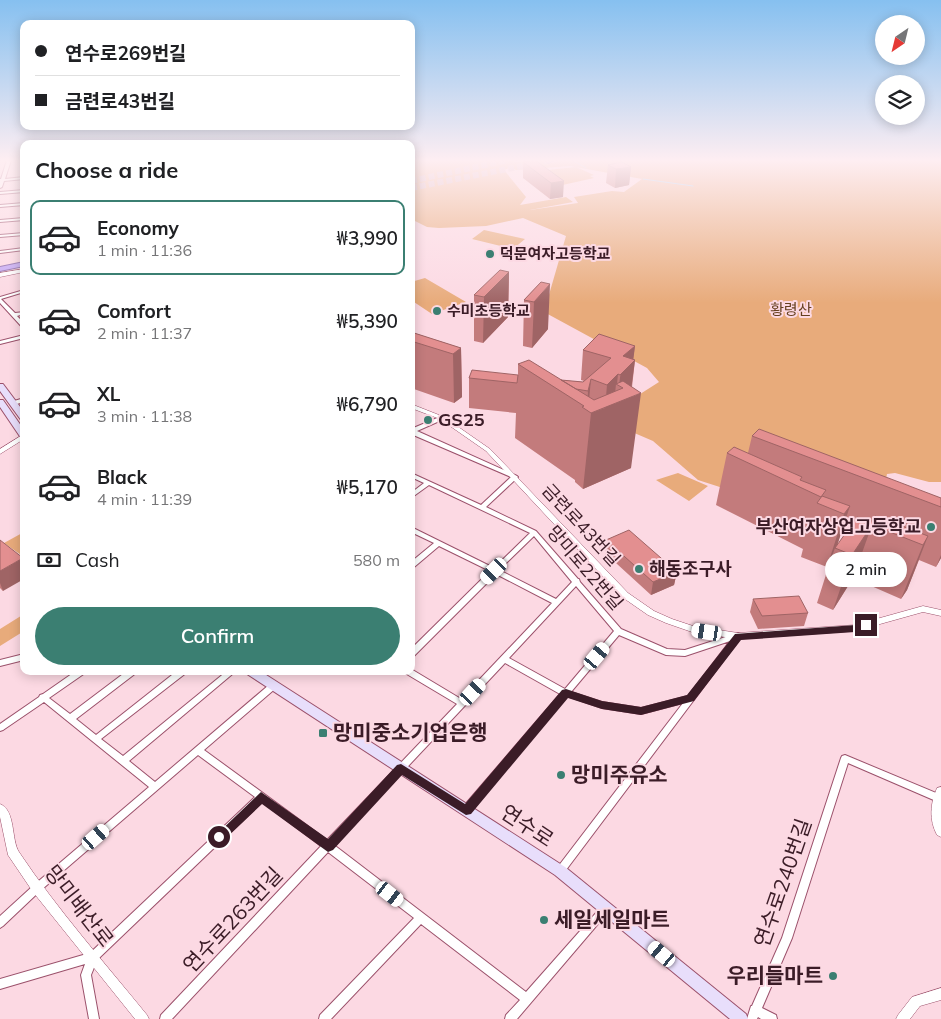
<!DOCTYPE html>
<html lang="en">
<head>
<meta charset="utf-8">
<style>
  :root { --surface:#fff; --page:#f2f2f2; --text:#202124; --muted:#757577; --line:#e0e0e0; --accent:#3b7f72 }
  body { margin:0; font-family:Mulish,"Noto Sans KR",sans-serif; background:var(--page); color:var(--text); height:100vh; display:flex; flex-direction:column; font-size:19px; white-space:nowrap }
  * { box-sizing:border-box; margin:0 }
  p { font-size:16px; color:var(--muted) }
  .icon { flex:none; width:28px; height:28px; fill:none; stroke:currentColor; stroke-width:2; stroke-linecap:round; stroke-linejoin:round }
  .map { position:relative; flex:1; overflow:hidden }
  .side { position:absolute; left:20px; top:140px; width:395px; height:535px; display:flex; flex-direction:column; background:var(--surface); border-radius:10px; box-shadow:0 2px 12px #0003 }
  .side>* { flex:none }
  .hud { position:absolute; left:20px; top:20px; width:395px; height:110px; border-radius:10px; box-shadow:0 2px 12px #0003; display:grid; align-content:center; height:110px; padding:0 15px; background:var(--surface) }
  .needle { width:32px; rotate:215deg }
  .controls { position:absolute; left:875px; top:15px; display:grid; gap:10px }
  .controls a { display:grid; place-items:center; width:50px; height:50px; border-radius:50%; background:var(--surface); box-shadow:0 2px 12px #0003; font-size:25px }
  .end { position:absolute; width:22px; height:22px; margin:-11px; border:6px solid #3b1c27; background:#fff; box-shadow:0 0 0 2px #fff }
  .from { border-radius:50% }
  .bubble { position:absolute; height:35px; border-radius:18px; background:var(--surface); box-shadow:0 2px 12px #0003; font-size:16px; font-weight:600; line-height:35px; text-align:center }
  .car { position:absolute; width:15px; height:30px; margin:-15px -8px; border-radius:6px; box-shadow:0 0 4px 1px #0007; background:linear-gradient(#fff 24%,#345 0 40%,#fff 0 76%,#345 0 86%,#fff 0) }
  .hud b { display:flex; align-items:center; gap:18px; height:48px; font-size:19px }
  .hud b+b { border-top:1px solid var(--line) }
  .hud i { width:12px; height:12px; background:var(--text) }
  ul { padding:0; list-style:none }
  li { display:flex; align-items:center; gap:15px; height:75px; margin:0 10px 8px; padding:0 5px; border:2px solid transparent; border-radius:10px }
  li div { flex:1 }
  li b { display:block; font-size:19px }
  li em { font-style:normal; font-weight:600 }
  li.selected { border-color:var(--accent) }
  li>.icon { width:45px; height:45px; stroke-width:1.5 }
  h2 { padding:0 15px; font-size:22px; line-height:60px }
  .pay { display:flex; align-items:center; gap:12px; height:55px; padding:0 15px; font-size:19px }
  .pay p { margin-inline-start:auto }
  .cta { display:flex; gap:10px; margin-top:auto; padding:10px 15px }
  .cta a { flex:1; height:58px; border-radius:30px; background:var(--accent); color:#fff; font-size:20px; font-weight:600; line-height:58px; text-align:center }
  .map>svg:first-child { display:block }
  .green { fill:#e8ab7b; fill-rule:evenodd }
  .lines { fill:none; stroke-linecap:round; stroke-linejoin:round }
  .stream { stroke:#93d1fb; stroke-width:1 }
  .trunk-tunnel { stroke:#d5b3bd; stroke-width:6; stroke-dasharray:6 3; stroke-linecap:butt }
  .minor-casing { stroke:#9b516b; stroke-width:2 }
  .tertiary-casing { stroke:#9b516b; stroke-width:1 }
  .secondary-casing { stroke:#9b516b; stroke-width:2 }
  .trunk-casing { stroke:#8968aa; stroke-width:2 }
  .minor { fill:#fff; fill-rule:evenodd }
  .tertiary { fill:#fff; fill-rule:evenodd }
  .secondary { fill:#e8defb; fill-rule:evenodd }
  .trunk { fill:#c2a7f4; fill-rule:evenodd }
  .wall { fill:#c37b7c; fill-rule:evenodd }
  .shaded-wall { fill:#9f6465 }
  .building { fill:#e38f90; stroke:#9f6465 }
  .route { fill:#3b1c27 }
  .poi-dot { fill:#3b7f72; stroke:#fcd9e3; stroke-width:2 }
  .labels { text-anchor:middle; stroke-width:4; stroke-linejoin:round; paint-order:stroke }
  .far-poi-label { font-size:15px; font-weight:bold; fill:#3b1c27; stroke:#fcd9e3; text-anchor:start }
  .far-park-label { font-size:15px; fill:#664020; stroke:#fcd9e3 }
  .poi-label { font-size:18px; font-weight:bold; fill:#3b1c27; stroke:#fcd9e3; text-anchor:start }
  .street-label { font-size:18px; fill:#3b1c27; stroke:#fcd9e3 }
  .near-poi-label { font-size:21px; font-weight:bold; fill:#3b1c27; stroke:#fcd9e3; text-anchor:start }
  .near-street-label { font-size:21px; fill:#3b1c27; stroke:#fcd9e3 }
</style>
</head>
<body>
<div class="map">
<svg width="941" height="1019" viewBox="0 0 941 1019">
  <rect width="100%" height="100%" fill="#fcd9e3"/>
  <path class="green" d="M411,160H511L514,162L545,160L552,163L563,160H941V482H929L895,473L887,474L886,479L726,489L698,480L653,441L632,432L637,396L659,382L647,368L544,312L566,236L523,218L486,226L439,228L427,227L411,219ZM570,166L642,179L624,192L612,191L574,197L578,203L530,210L573,202L566,197L520,205L526,197L504,170L511,167L516,170Z
    M576,167L594,175L590,176L594,178L558,186L539,171Z
    M484,230L525,239L513,249L472,239Z
    M425,278L466,302L432,314L411,300V282Z
    M678,473L708,486L689,501L656,480Z
    M24,532V557L4,543Z
    M24,614V631L0,646V629Z"/>
  <g class="lines">
    <path class="stream" d="M572,160L586,168
      M643,179L693,186"/>
    <path class="trunk-tunnel" d="M411,181L508,160
      M411,188L548,161"/>
    <g class="minor-casing">
      <path id="minor" d="M7,160H11L5,179L24,177V179L4,181L2,187L0,188V179H1Z
        M24,190V192L0,194V192Z
        M24,203V205L0,207V205Z
        M24,218V220L0,222V220Z
        M24,233V235L0,237V235Z
        M24,248V250L0,253V251Z
        M24,290V292L1,299L15,313L24,312V314L17,316L24,323V327H22L0,303V297Z
        M24,335V338L0,344V341Z
        M24,398V402L13,405L10,403L11,402Z
        M442,416L445,418L444,419L417,431L517,476L518,477L517,478L486,507L536,531L578,579H579L580,582L621,629L667,649L685,650L738,633L741,634L742,636L563,874L560,875L557,874L555,871L557,868L683,703L641,714L602,708L567,696L469,813L466,814L463,813L462,810L463,807L560,694L505,663L334,845L526,992L603,905L606,903L609,905L611,908L609,911L517,1019H505L506,1015L520,1000L421,924L331,1019H319L320,1015L414,918L328,852L172,1019H160L161,1015L321,846L262,802L97,960L91,975L99,1019H89L81,975L85,964L0,989V979L90,953L255,797L198,755L40,891L3,926L0,928V916L34,885L149,787L44,702L3,730L0,731V724L39,697L40,695L43,694L76,671H86L85,673L49,698L70,714L127,671H137L136,673L76,719L96,735L177,671H187L186,673L101,739L123,756L227,671H236L129,761L155,782L270,684L273,683L276,684L277,686L276,688L204,750L327,840L457,704L405,673L404,671H411V669L461,699L552,603L496,574L414,656L411,657V649L490,571L439,546L413,568H411V562L434,543L411,532V527L494,568L530,533L429,485L411,498V493L424,483L411,477V473L481,505L511,477L411,434V429ZM534,536L572,582L556,599L499,570ZM576,586L614,631L565,689L509,658ZM619,635L666,655L685,656L730,641L688,696L641,708L602,702L571,692Z
        M24,654V660L0,666V660Z
        M845,755L941,795V801L939,802L936,801L848,763L792,938L762,1008L776,1015L777,1019H761L758,1017L757,1019H747L751,1006H752L782,938L841,758L842,756Z"/>
    </g>
    <g class="tertiary-casing">
      <path id="tertiary" d="M24,269V272L0,277V273Z
        M411,404L444,417L490,449L628,593L654,611L672,619L693,626L738,633L855,625L923,606L941,610V616L923,612L855,631L738,639L692,632L666,623L648,615L622,597L486,451L440,419L411,408Z
        M24,434V439L0,454V449Z
        M941,787V837L937,835C929,820 930,804 937,788Z
        M0,804C16,810 11,840 19,852C57,909 104,962 147,1015L149,1019H135L33,892L8,855L0,817Z
        M941,988V1000L920,1006L910,1019H896L898,1015L912,997Z"/>
    </g>
    <g class="secondary-casing">
      <path id="secondary" d="M0,384H3L24,412V420H21L0,391Z
        M0,400H3L24,430V438H21L0,407Z
        M246,671H260L565,867L746,1014L748,1019H730L555,875L247,674Z"/>
    </g>
    <g class="trunk-casing">
      <path id="trunk" d="M546,160H554L548,163Z
        M24,262V266L0,271V267Z"/>
    </g>
    <use href="#minor" class="minor"/>
    <use href="#tertiary" class="tertiary"/>
    <use href="#secondary" class="secondary"/>
    <use href="#trunk" class="trunk"/>
  </g>
  <path class="wall" d="M535,160L563,197L550,199L523,178V162Z
    M608,165L631,167L629,185L615,188L606,183Z
    M509,272L508,317L483,343L474,341V295Z
    M541,282L548,329L532,348L523,346L524,300Z
    M411,332L461,348L462,397L454,403L411,388Z
    M635,346L633,359L635,360L632,387L631,468L583,489L575,482V480L515,438L516,413L469,408V378L518,375V364L561,380L583,382L584,381L581,380L583,350Z
    M752,436L941,498V558L936,567L919,560L907,590L901,599L853,578L833,610L817,603L830,562L827,567L801,557L803,549L716,505L727,453H748ZM842,529L847,531L837,546Z
    M0,540L3,591L0,588Z
    M606,540L677,572L674,585L651,595L605,553Z
    M753,599L808,613L804,626L758,629L750,612Z"/>
  <path class="shaded-wall" d="M631,167L629,185L615,188L616,169Z
    M564,181L563,197L550,199L551,183Z
    M509,272L508,317L483,343L484,297Z
    M550,284L548,329L532,348L534,302Z
    M635,346L633,362L635,360L631,390L623,388L619,385L623,356Z
    M461,348L462,397L454,403L453,354Z
    M618,374L617,384H616L614,404L641,393L631,468L583,489L591,413L605,408L607,385Z
    M591,379L588,411H587L588,391Z
    M850,506L836,549L835,548L830,562L827,567L844,514Z
    M872,525L853,578L833,610L852,555Z
    M928,536L907,590L901,599L923,545Z
    M941,555V558L936,567Z
    M23,558L24,579L3,591L0,583V571Z
    M677,572L674,585L651,595L653,582Z"/>
  <path class="building" d="M535,160L564,181L551,183L523,162Z
    M622,162L631,167L616,169L608,165Z
    M500,270L509,272L484,297L474,295Z
    M541,282L550,284L534,302L524,300Z
    M411,332L461,348L453,354L411,341Z
    M599,334L635,346L623,356L635,360L620,375L618,374L607,385L591,379L588,391L576,389L561,380L583,382L611,358L583,350Z
    M529,360L594,400L623,388L616,384L623,381L641,393L591,413L582,407L584,406L518,364Z
    M472,370L518,375L517,383L469,378Z
    M759,429L941,498V507L752,436Z
    M734,447L802,477L800,480L826,490L821,497L727,453Z
    M822,496L850,506L844,514L817,503Z
    M875,516L928,536L923,545L872,525L852,555L835,548L857,517L870,523Z
    M629,530L677,572L653,582L606,540Z
    M0,540L23,558L0,571Z
    M799,596L808,613L762,616L753,599Z"/>
  <linearGradient id="sky" x2="0" y2="1"><stop stop-color="#86c0f0"/><stop offset="0.53" stop-color="#feeef2"/><stop offset="1" stop-color="#feeef2" stop-opacity="0"/></linearGradient>
  <rect width="941" height="303" fill="url(#sky)"/>
  <path class="route" d="M866,622L871,625L870,628L855,632L741,640L694,701L641,715L602,709L568,698L471,814L466,815L402,775L333,850L328,852L262,804L223,841H215L214,837L261,792L328,839L397,765L401,764L465,804L562,690L566,689L602,701L641,707L687,695L735,634L855,625Z"/>
  <g class="poi-dot">
    <circle cx="490" cy="254" r="5"/>
    <circle cx="437" cy="311" r="5"/>
    <circle cx="428" cy="420" r="5"/>
    <circle cx="931" cy="527" r="5"/>
    <circle cx="639" cy="569" r="5"/>
    <rect x="318" y="728" width="10" height="10" rx="2.5"/>
    <circle cx="561" cy="775" r="5"/>
    <circle cx="544" cy="920" r="5"/>
    <circle cx="833" cy="976" r="5"/>
  </g>
  <g class="labels">
    <g class="far-poi-label">
      <text x="500" y="259">덕문여자고등학교</text>
      <text x="447" y="316">수미초등학교</text>
    </g>
    <g class="far-park-label">
      <text x="791" y="315">황령산</text>
    </g>
    <g class="poi-label">
      <text x="438" y="426">GS25</text>
      <text x="921" y="533" text-anchor="end">부산여자상업고등학교</text>
      <text x="649" y="575">해동조구사</text>
    </g>
    <g class="street-label">
      <text transform="translate(581 525) rotate(47)" y="6">금련로43번길</text>
      <text transform="translate(585 568) rotate(49)" y="6">망미로22번길</text>
    </g>
    <g class="near-poi-label">
      <text x="333" y="740">망미중소기업은행</text>
      <text x="571" y="782">망미주유소</text>
      <text x="554" y="927">세일세일마트</text>
      <text x="823" y="983" text-anchor="end">우리들마트</text>
    </g>
    <g class="near-street-label">
      <text transform="translate(527 826) rotate(33)" y="7">연수로</text>
      <text transform="translate(783 883) rotate(-71)" y="7">연수로240번길</text>
      <text transform="translate(79 906) rotate(52)" y="7">망미배산로</text>
      <text transform="translate(233 920) rotate(-47)" y="7">연수로263번길</text>
    </g>
  </g>
</svg>
<div class="controls">
<a><svg class="needle" viewBox="-14 -14 28 28"><path d="M0-13l5 13h-10z" fill="#e53935"/><path d="M0 13l5-13h-10z" fill="#757577"/></svg></a>
<a><svg class="icon" aria-label="layers" viewBox="0 0 24 24"><path d="M12 4l9 5-9 5-9-5zM3 14l9 5 9-5"/></svg></a>
</div>
<i class="end from" style="left:219px;top:837px"></i>
<i class="end" style="left:866px;top:625px"></i>
<div class="bubble" style="left:825px;top:552px;width:82px">2 min</div>
<i class="car" style="left:494px;top:571px;rotate:225deg"></i>
<i class="car" style="left:707px;top:632px;rotate:279deg"></i>
<i class="car" style="left:597px;top:656px;rotate:40deg"></i>
<i class="car" style="left:473px;top:692px;rotate:43deg"></i>
<i class="car" style="left:96px;top:837px;rotate:49deg"></i>
<i class="car" style="left:390px;top:894px;rotate:128deg"></i>
<i class="car" style="left:662px;top:954px;rotate:310deg"></i>
<div class="hud">
<b><i class="from"></i>연수로269번길</b>
<b><i></i>금련로43번길</b>
</div>
<section class="side">
<h2>Choose a ride</h2>
<ul>
<li class="selected"><svg class="icon" aria-label="car" viewBox="0 0 24 24"><path d="M5 17H2v-5l4-1 3-4h7l3 4 3 1v5h-3M9 17h6M6 11h13"/><circle cx="7" cy="17" r="2"/><circle cx="17" cy="17" r="2"/></svg><div><b>Economy</b><p>1 min · 11:36</p></div><em>₩3,990</em></li>
<li><svg class="icon" aria-label="car" viewBox="0 0 24 24"><path d="M5 17H2v-5l4-1 3-4h7l3 4 3 1v5h-3M9 17h6M6 11h13"/><circle cx="7" cy="17" r="2"/><circle cx="17" cy="17" r="2"/></svg><div><b>Comfort</b><p>2 min · 11:37</p></div><em>₩5,390</em></li>
<li><svg class="icon" aria-label="car" viewBox="0 0 24 24"><path d="M5 17H2v-5l4-1 3-4h7l3 4 3 1v5h-3M9 17h6M6 11h13"/><circle cx="7" cy="17" r="2"/><circle cx="17" cy="17" r="2"/></svg><div><b>XL</b><p>3 min · 11:38</p></div><em>₩6,790</em></li>
<li><svg class="icon" aria-label="car" viewBox="0 0 24 24"><path d="M5 17H2v-5l4-1 3-4h7l3 4 3 1v5h-3M9 17h6M6 11h13"/><circle cx="7" cy="17" r="2"/><circle cx="17" cy="17" r="2"/></svg><div><b>Black</b><p>4 min · 11:39</p></div><em>₩5,170</em></li>
</ul>
<div class="pay"><svg class="icon" aria-label="cash" viewBox="0 0 24 24"><path d="M3 7h18v10H3z"/><circle cx="12" cy="12" r="2"/></svg>Cash<p>580 m</p></div>
<div class="cta"><a>Confirm</a></div>
</section>
</div>
</body>
</html>
